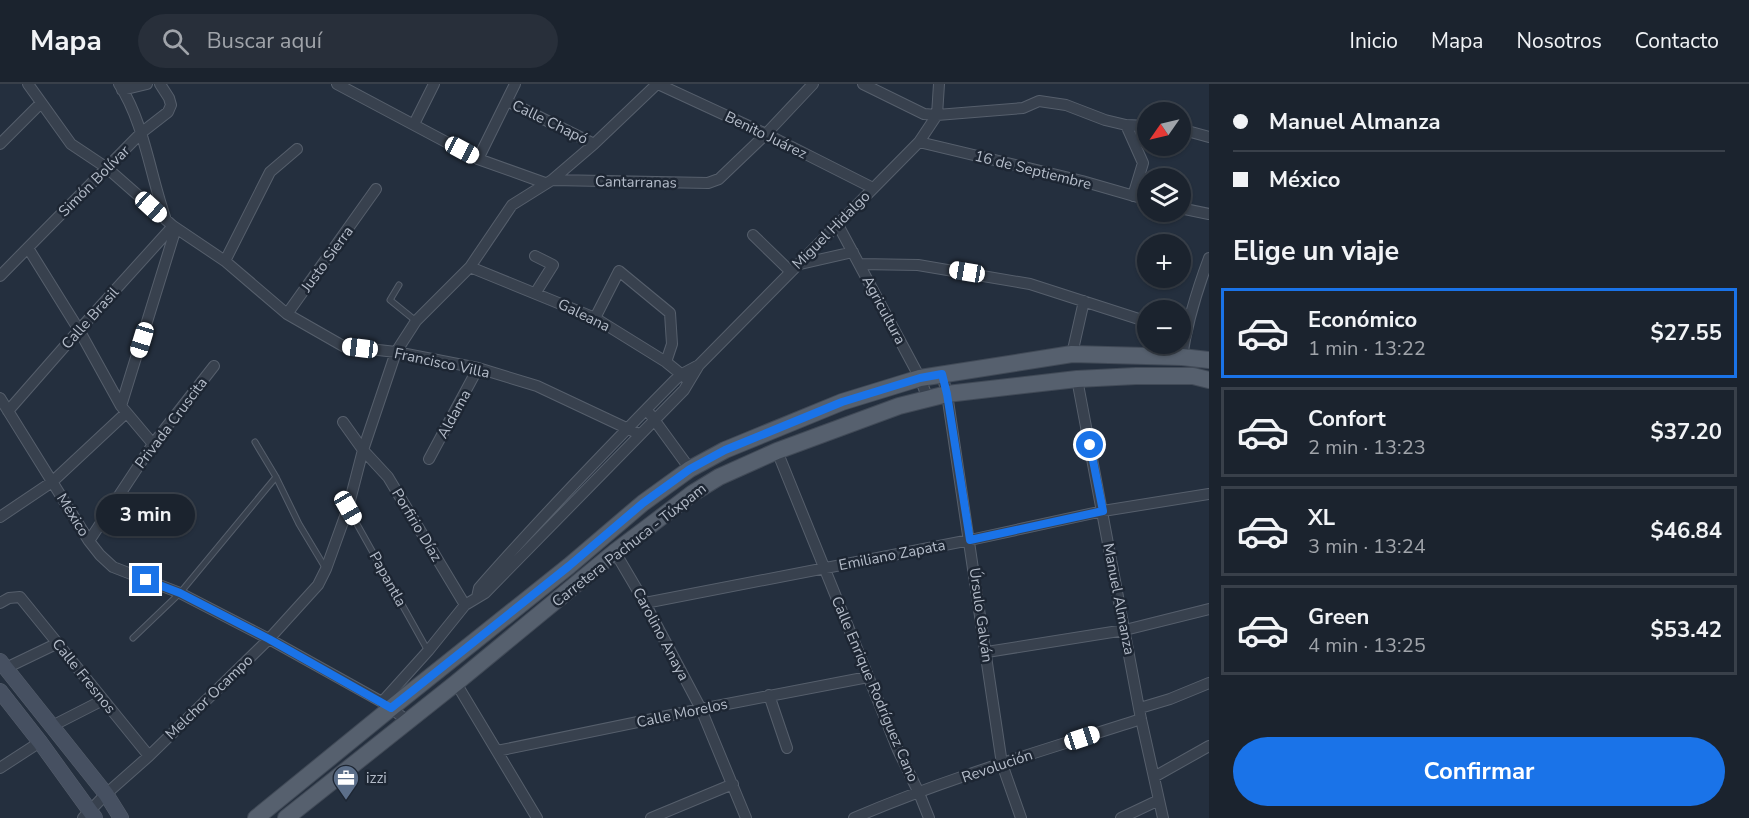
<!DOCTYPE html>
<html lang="es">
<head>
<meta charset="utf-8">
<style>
  :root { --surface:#1b232e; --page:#282f3a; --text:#f1f3f6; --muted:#a0a4aa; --line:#39404a; --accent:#1a73e8 }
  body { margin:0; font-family:"Nunito Sans",sans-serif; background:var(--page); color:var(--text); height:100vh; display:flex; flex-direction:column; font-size:22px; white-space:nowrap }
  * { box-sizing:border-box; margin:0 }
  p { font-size:20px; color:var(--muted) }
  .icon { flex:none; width:33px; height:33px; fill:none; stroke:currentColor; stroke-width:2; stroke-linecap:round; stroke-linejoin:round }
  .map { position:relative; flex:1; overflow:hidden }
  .sheet { display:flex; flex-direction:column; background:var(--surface); width:540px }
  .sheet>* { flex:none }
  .guide { display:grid; align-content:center; height:132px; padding:0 24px; background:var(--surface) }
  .needle { width:39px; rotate:236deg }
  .tools { position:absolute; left:1137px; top:18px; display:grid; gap:12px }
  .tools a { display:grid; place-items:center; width:54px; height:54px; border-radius:50%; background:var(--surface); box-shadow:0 2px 4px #0004,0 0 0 2px var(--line); font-size:30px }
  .end { position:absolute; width:27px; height:27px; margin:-14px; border:8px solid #1a73e8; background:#fff; box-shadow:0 0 0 3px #fff }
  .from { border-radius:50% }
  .bubble { position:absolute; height:42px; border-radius:21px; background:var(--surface); box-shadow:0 2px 4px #0004,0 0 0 2px var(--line); font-size:20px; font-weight:700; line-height:42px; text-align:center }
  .car { position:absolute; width:18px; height:36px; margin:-18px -9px; border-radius:8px; box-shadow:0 0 4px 2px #0007; background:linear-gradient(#fff 24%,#345 0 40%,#fff 0 76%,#345 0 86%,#fff 0) }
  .guide b { display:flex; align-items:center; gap:21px; height:57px; font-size:22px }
  .guide b+b { border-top:2px solid var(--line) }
  .guide i { width:15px; height:15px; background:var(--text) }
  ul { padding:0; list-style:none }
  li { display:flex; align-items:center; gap:18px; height:90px; margin:0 12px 9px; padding:0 12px; border:3px solid var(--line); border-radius:0px }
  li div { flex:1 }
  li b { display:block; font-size:22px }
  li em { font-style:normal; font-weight:700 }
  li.selected { border-color:var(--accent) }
  li>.icon { width:54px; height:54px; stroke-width:1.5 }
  h2 { padding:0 24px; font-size:27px; line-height:72px }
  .primary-button { display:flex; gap:12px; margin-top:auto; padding:12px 24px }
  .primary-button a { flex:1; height:69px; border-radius:36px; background:var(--accent); color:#fff; font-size:24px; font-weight:700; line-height:69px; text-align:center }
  header { display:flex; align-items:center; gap:36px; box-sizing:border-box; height:84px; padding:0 30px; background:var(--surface); border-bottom:2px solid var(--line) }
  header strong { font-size:28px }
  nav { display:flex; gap:33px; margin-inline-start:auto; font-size:21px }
  .search { width:420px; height:54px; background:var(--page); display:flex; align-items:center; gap:15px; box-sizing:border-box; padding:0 21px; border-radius:33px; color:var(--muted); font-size:22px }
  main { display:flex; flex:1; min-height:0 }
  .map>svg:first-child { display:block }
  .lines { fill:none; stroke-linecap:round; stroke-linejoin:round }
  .lane-casing { stroke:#565f6c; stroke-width:7 }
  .street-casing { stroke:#565f6c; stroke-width:12 }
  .secondary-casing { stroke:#565f6c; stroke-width:16 }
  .primary-casing { stroke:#414a57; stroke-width:18 }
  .lane { stroke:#38414e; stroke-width:5 }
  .street { stroke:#38414e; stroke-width:10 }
  .secondary { stroke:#465061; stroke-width:15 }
  .primary { stroke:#56606e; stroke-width:16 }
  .route { stroke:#1a73e8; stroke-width:8 }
  .labels { text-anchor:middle; stroke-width:5; stroke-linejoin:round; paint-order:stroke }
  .street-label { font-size:15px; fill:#b4bcc9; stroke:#1d2633 }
  .poi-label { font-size:15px; fill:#b4bcc9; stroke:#1d2633; text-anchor:start }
</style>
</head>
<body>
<header>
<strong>Mapa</strong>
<div class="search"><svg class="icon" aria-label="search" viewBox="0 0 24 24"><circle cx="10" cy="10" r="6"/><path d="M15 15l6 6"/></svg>Buscar aquí</div>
<nav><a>Inicio</a><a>Mapa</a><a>Nosotros</a><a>Contacto</a></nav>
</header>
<main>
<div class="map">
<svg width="1209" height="734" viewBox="0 0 1209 734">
  <rect width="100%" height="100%" fill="#242f3e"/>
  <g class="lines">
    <g class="lane-casing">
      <path id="lane" d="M399,201L390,216L416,237
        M255,358L276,393L299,440L326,485
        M348,424L428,567
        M133,554L180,509L276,393"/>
    </g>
    <g class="street-casing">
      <path id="street" d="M28,0L71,60L107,84L173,142L225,177L287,230L343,262L396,268L478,284L537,302L639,350
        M119,0C144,38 150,90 165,133
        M337,0L478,75L545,99
        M658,0L766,50L873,104
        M863,0L924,30L937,31L1023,24L1039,17L1066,21L1105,36L1126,41
        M122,6L147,0
        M507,17L594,60
        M414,40L434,0
        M1180,45L1209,53
        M919,58L1082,97L1148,116
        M0,60L41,19
        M478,75L515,0
        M552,96L708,99L719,95L766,50L813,0
        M1133,112L1143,79L1126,41L1148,42
        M1180,124L1209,130
        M837,139L920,294L928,315
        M753,151L790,187
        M28,164L79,246L121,322L153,360
        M535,172L553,181L536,208
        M225,177L270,88L297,65
        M860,180L918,181L1030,200L1148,238
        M796,181L853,168
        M470,183L595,234L666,278L687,295
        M0,192L141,49L168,28L171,21L169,14L160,0
        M287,230L376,105
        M595,234L619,187L670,229L672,260L666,278
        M1072,270L1084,217
        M1182,273C1187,238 1197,206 1209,174
        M942,290L947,310L1002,680L1021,734
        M1077,295L1141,635L1163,734
        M0,314L89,457L100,471L113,483L180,509L269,555L382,618L408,637
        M121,322L176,144
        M8,327L79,246L173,142
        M650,330L690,385
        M343,338L363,366L388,393L465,521
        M777,367L898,666L919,709L929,734
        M429,375L478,284
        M0,433L52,398L126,329
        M89,457L153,360L214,282
        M615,468L645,519L701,625L746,734
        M477,513L479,504C542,432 608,364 675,296L682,290L699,281
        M0,519L9,514L20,513L149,672
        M645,519L970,456L1103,427L1209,410
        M987,568L1125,546L1209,525
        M6,584L58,559
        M456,599L537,734
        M769,611L787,664
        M382,618L428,567L465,521L485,509L684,306L699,281L919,58L937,31L939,0
        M1140,624L1170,615L1209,599
        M52,642L103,616
        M497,667L701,625L868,593
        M0,684L40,658
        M1154,693L1209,662
        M83,734L106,710L149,672L269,555L318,501L326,485L348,424L363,366L396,268L416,237L470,183L512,121L552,96L594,60L657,0
        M651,734L733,700
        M854,734C947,694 1045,666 1141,635
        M1121,734L1159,716"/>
    </g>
    <g class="secondary-casing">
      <path id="secondary" d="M0,577L106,710L121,734
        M0,607L40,658L95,734"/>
    </g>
    <g class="primary-casing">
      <path id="primary" d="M256,734L391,624L569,482L643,419L690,385L725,366L842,318L920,294L1072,270L1182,273L1209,276
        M286,734L456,599L615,468L693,409L719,393L777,367L899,322L947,310L1077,295L1136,292H1193L1209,296"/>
    </g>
    <use href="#lane" class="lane"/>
    <use href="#street" class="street"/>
    <use href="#secondary" class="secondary"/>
    <use href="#primary" class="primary"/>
  </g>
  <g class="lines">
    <path class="route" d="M146,496L180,509L269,555L391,624L569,482L643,419L690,385L725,366L842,318L920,294L942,290L947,310L970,456L1103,427L1090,361"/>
  </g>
  <defs>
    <g id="office-pin" transform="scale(1.35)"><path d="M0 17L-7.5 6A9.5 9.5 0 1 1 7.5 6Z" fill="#5c6f8a" stroke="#1d2633"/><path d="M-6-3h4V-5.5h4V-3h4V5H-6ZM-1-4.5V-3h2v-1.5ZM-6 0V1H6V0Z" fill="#fff"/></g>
  </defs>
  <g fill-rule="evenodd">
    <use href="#office-pin" x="346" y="694"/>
  </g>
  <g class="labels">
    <g class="street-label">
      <text transform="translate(550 38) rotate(26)" y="5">Calle Chapó</text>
      <text transform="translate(766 51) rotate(26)" y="5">Benito Juárez</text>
      <text transform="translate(1033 86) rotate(14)" y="5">16 de Septiembre</text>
      <text transform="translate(94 97) rotate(-45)" y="5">Simón Bolívar</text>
      <text transform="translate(636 98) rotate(1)" y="5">Cantarranas</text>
      <text transform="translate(831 146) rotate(-45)" y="5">Miguel Hidalgo</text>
      <text transform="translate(327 175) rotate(-54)" y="5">Justo Sierra</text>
      <text transform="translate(884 226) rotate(62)" y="5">Agricultura</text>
      <text transform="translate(584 231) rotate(26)" y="5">Galeana</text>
      <text transform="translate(90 234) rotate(-48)" y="5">Calle Brasil</text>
      <text transform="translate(442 279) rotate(12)" y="5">Francisco Villa</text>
      <text transform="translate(454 330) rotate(-61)" y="5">Aldama</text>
      <text transform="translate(171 339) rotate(-53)" y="5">Privada Cruscita</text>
      <text transform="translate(73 431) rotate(58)" y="5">México</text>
      <text transform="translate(417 441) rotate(59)" y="5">Porfirio Díaz</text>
      <text transform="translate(629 461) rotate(-38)" y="5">Carretera Pachuca - Túxpam</text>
      <text transform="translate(892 471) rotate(-11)" y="5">Emiliano Zapata</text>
      <text transform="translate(388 495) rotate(61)" y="5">Papantla</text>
      <text transform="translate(1119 515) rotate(79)" y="5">Manuel Almanza</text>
      <text transform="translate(981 531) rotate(82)" y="5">Úrsulo Galván</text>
      <text transform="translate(661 550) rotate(62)" y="5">Carolino Anaya</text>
      <text transform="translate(84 592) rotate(51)" y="5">Calle Fresnos</text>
      <text transform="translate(875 605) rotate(67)" y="5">Calle Enrique Rodríguez Cano</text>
      <text transform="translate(209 613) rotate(-44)" y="5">Melchor Ocampo</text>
      <text transform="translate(682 629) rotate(-12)" y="5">Calle Morelos</text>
      <text transform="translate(997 682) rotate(-19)" y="5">Revolución</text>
    </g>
    <g class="poi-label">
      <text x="366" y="699">izzi</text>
    </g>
  </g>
</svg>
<div class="tools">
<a><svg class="needle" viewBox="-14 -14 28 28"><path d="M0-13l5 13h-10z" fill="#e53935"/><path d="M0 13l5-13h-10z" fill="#a0a4aa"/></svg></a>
<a><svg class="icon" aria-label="layers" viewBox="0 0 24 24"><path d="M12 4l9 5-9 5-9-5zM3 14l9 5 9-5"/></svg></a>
<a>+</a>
<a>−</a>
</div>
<i class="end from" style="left:1090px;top:361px"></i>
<i class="end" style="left:146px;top:496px"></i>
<div class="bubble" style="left:96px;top:410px;width:99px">3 min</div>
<i class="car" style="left:462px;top:66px;rotate:118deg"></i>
<i class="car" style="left:151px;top:123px;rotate:132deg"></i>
<i class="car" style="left:967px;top:188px;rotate:280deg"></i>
<i class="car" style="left:142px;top:256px;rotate:197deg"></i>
<i class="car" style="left:360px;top:264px;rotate:277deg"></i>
<i class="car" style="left:348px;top:424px;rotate:150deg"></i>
<i class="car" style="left:1082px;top:654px;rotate:72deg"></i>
</div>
<section class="sheet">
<div class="guide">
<b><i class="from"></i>Manuel Almanza</b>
<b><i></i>México</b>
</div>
<h2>Elige un viaje</h2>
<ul>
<li class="selected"><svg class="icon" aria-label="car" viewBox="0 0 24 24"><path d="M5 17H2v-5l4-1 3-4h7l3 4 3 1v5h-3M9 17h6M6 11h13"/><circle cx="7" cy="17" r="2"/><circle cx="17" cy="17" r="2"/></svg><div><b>Económico</b><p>1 min · 13:22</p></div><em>$27.55</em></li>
<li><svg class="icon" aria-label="car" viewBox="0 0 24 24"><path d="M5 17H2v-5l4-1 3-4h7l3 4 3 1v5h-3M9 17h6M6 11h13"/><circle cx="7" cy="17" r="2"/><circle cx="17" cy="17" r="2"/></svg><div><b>Confort</b><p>2 min · 13:23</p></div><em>$37.20</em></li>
<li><svg class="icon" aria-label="car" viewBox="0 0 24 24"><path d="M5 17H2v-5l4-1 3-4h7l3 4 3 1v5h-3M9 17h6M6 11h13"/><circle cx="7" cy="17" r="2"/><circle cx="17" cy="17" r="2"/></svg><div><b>XL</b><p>3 min · 13:24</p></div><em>$46.84</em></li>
<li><svg class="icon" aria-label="car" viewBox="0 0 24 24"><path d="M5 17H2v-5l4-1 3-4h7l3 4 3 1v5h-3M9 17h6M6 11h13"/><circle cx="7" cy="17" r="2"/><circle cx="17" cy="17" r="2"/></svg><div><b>Green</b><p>4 min · 13:25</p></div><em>$53.42</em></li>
</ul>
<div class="primary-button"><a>Confirmar</a></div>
</section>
</main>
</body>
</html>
